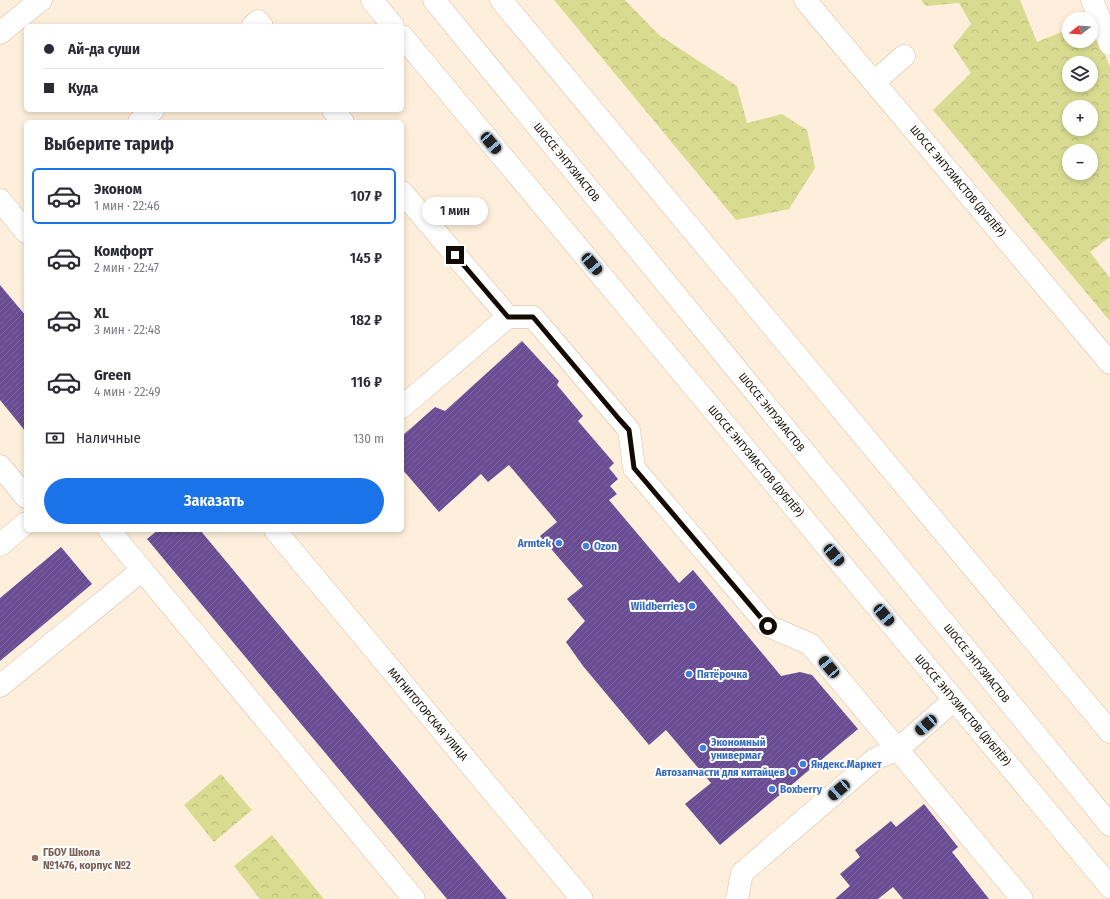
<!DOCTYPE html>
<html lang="ru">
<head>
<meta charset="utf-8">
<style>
  :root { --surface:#fff; --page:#f2f2f3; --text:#2b2b33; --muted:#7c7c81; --line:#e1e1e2; --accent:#1a73e8 }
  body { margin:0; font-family:"Fira Sans Condensed",sans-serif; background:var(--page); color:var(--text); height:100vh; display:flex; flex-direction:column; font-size:15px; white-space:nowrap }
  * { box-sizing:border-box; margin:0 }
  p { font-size:13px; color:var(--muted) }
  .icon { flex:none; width:22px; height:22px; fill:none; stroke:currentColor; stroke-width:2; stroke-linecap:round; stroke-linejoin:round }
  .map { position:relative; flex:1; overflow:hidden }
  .panel { position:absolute; left:24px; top:120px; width:380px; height:412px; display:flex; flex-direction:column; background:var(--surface); border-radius:6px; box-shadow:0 2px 6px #0003 }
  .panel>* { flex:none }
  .hud { position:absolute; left:24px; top:24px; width:380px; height:88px; border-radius:6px; box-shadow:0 2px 6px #0003; display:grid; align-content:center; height:88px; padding:0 20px; background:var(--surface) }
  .needle { width:26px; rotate:253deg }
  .tools { position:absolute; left:1062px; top:12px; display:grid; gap:8px }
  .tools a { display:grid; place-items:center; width:36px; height:36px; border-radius:50%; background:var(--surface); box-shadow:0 2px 6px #0003; font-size:20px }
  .end { position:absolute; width:18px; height:18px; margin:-9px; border:5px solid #130b02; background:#fff; box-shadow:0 0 0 2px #fff }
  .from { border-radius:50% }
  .bubble { position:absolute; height:28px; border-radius:14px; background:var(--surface); box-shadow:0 2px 6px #0003; font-size:13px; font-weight:600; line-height:28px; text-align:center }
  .car { position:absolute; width:12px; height:24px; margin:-12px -6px; border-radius:5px; box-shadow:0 0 3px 1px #0007; background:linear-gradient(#222 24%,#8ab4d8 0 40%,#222 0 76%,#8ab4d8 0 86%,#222 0) }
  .hud b { display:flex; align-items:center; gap:14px; height:38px; font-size:15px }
  .hud b+b { border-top:1px solid var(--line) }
  .hud i { width:10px; height:10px; background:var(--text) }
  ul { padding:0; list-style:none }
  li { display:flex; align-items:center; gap:12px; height:56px; margin:0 8px 6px; padding:0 12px; border:2px solid transparent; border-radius:6px }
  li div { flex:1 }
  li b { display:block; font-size:15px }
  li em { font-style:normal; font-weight:600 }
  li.active { border-color:var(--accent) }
  li>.icon { width:36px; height:36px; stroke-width:1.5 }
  h2 { padding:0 20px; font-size:18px; line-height:48px }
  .pay { display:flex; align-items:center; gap:10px; height:44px; padding:0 20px; font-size:15px }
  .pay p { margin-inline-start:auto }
  .button { display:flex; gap:8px; margin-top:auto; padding:8px 20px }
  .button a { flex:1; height:46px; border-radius:24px; background:var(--accent); color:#fff; font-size:16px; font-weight:600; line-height:46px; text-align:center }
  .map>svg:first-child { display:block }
  .forest { fill:url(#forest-crowns); fill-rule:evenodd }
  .building { fill:url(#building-hatch) }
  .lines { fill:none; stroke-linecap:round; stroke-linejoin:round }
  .minor-casing { stroke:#d6be9f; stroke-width:23 }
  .major-casing { stroke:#d6be9f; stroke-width:23 }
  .minor { stroke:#fff; stroke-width:22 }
  .major { stroke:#fff; stroke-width:22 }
  .route { stroke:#130b02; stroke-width:5 }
  .shop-dot { fill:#3f7fe0; stroke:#fff; stroke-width:1.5 }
  .education-dot { fill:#8d6e63; stroke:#fff; stroke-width:1.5 }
  .labels { text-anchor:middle; stroke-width:4; stroke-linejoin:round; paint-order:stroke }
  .street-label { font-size:11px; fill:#130b02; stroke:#fff }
  .shop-label { font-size:11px; font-weight:bold; fill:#366cbe; stroke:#fff; text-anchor:start }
  .education-label { font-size:11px; font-weight:bold; fill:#785e54; stroke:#fff; text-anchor:start }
</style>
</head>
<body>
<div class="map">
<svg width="1110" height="899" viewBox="0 0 1110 899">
  <defs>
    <pattern id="forest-crowns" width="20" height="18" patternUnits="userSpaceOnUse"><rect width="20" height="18" fill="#d9dc90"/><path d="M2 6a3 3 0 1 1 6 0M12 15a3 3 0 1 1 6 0" fill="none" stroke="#b9bb7b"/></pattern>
    <pattern id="building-hatch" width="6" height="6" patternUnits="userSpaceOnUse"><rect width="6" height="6" fill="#694c94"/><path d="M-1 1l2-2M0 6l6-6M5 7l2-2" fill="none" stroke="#7d669c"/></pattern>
  </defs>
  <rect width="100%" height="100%" fill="#feefdc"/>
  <path class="forest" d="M554,0H625L659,35L737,86L747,123L782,114L807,130L815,168L789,209L736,220Z
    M921,0H1020L1037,42L1069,29V41H1091V21L1110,67V237L1090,252L1110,278V321L933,110L971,73L953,46L971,24L959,3L926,6ZM1069,63H1091V85H1069ZM1069,107H1091V129H1069ZM1069,151H1091V173H1069Z
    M221,774L252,810L214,842L184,805Z
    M272,835L324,899H260L234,866Z"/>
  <path class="building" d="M0,285L26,316V432L0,400Z
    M522,341L559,381L557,385L583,416L578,421L614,463L609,468L618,479L610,486L617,494L609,500L679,583L693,570L781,676L800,672L812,675L858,729L720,845L685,804L711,783L666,730L649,745L583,666L566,642L585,621L567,599L583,586L540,536L557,522L509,465L488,482L481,474L439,512L402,469V436L435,407L445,411Z
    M158,530H200L507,899H447L147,539Z
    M61,547L92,584L0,661V598Z
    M924,804L958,847L952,852L989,899H903L893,887L878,899H835L850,886L840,874L860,857L855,850L891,821L896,827Z"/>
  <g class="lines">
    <g class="minor-casing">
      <path id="minor" d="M805,0L1110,363
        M1092,0L1110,44
        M253,26L258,21L262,26
        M0,33L41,0
        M874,82L904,56
        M333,110L343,122
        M139,122L153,110
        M402,192L508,317L402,407
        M0,200L26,232
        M508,317H533L629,430L634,468L768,626L810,644L1022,899
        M0,466L26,497
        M109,530L414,899
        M275,530L582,899
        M0,545L26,523
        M0,686L142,570
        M737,899L742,873L875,759L898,749L954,700"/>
    </g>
    <g class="major-casing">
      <path id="major" d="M372,0L393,26
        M434,0L1110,825
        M501,0L1110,732
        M402,36L1110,887"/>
    </g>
    <use href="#minor" class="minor"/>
    <use href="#major" class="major"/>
  </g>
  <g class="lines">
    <path class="route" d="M455,255L508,317H533L619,419L629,430L634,468L768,626"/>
  </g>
  <g class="shop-dot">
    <circle cx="559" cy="543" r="4"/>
    <circle cx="586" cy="546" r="4"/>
    <circle cx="692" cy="606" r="4"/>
    <circle cx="689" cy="674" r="4"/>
    <circle cx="703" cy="748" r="4"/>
    <circle cx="803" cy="764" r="4"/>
    <circle cx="793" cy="772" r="4"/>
    <circle cx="772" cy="789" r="4"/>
  </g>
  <circle class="education-dot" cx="35" cy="858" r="4"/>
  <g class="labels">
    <g class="street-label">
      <text transform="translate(567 162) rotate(51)" y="4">ШОССЕ ЭНТУЗИАСТОВ</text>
      <text transform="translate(958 181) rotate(50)" y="4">ШОССЕ ЭНТУЗИАСТОВ (ДУБЛЁР)</text>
      <text transform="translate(772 412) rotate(51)" y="4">ШОССЕ ЭНТУЗИАСТОВ</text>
      <text transform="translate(756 461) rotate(50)" y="4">ШОССЕ ЭНТУЗИАСТОВ (ДУБЛЁР)</text>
      <text transform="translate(977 663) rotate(51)" y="4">ШОССЕ ЭНТУЗИАСТОВ</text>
      <text transform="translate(963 710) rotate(50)" y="4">ШОССЕ ЭНТУЗИАСТОВ (ДУБЛЁР)</text>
      <text transform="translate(428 714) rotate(50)" y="4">МАГНИТОГОРСКАЯ УЛИЦА</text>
    </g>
    <g class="shop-label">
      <text x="551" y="547" text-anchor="end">Armtek</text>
      <text x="594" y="550">Ozon</text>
      <text x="684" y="610" text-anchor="end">Wildberries</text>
      <text x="697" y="678">Пятёрочка</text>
      <text x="711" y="746">Экономный<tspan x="711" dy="13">универмаг</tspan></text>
      <text x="811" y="768">Яндекс.Маркет</text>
      <text x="785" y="776" text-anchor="end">Автозапчасти для китайцев</text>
      <text x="780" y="793">Boxberry</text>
    </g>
    <g class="education-label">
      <text x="43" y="856">ГБОУ Школа<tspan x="43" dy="13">№1476, корпус №2</tspan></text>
    </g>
  </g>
</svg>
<div class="tools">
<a><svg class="needle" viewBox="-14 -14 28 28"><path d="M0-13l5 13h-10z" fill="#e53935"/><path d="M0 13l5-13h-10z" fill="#7c7c81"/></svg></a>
<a><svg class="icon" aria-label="layers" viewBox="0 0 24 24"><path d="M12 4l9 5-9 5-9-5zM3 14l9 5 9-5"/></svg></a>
<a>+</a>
<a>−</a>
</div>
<i class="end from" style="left:768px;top:626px"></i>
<i class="end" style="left:455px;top:255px"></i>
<div class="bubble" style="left:422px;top:197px;width:66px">1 мин</div>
<i class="car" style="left:491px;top:143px;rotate:140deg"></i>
<i class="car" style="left:592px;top:264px;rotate:140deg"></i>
<i class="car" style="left:834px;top:555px;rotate:140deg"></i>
<i class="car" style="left:884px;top:615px;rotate:140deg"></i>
<i class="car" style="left:829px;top:667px;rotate:320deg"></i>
<i class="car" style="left:926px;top:725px;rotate:229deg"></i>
<i class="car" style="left:839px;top:790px;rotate:229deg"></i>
<div class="hud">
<b><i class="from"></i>Ай-да суши</b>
<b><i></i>Куда</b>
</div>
<section class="panel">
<h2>Выберите тариф</h2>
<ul>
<li class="active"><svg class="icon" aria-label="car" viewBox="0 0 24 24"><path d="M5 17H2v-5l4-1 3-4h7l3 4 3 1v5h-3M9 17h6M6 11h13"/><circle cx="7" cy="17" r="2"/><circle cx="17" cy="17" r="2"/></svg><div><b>Эконом</b><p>1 мин · 22:46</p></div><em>107 ₽</em></li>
<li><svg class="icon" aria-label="car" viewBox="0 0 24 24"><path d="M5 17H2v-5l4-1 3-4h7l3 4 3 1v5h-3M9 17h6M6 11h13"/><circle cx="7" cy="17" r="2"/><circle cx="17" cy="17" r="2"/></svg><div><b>Комфорт</b><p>2 мин · 22:47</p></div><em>145 ₽</em></li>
<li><svg class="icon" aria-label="car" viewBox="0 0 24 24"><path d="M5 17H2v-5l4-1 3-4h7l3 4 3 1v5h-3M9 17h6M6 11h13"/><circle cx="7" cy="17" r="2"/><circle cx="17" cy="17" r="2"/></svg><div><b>XL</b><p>3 мин · 22:48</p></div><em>182 ₽</em></li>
<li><svg class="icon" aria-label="car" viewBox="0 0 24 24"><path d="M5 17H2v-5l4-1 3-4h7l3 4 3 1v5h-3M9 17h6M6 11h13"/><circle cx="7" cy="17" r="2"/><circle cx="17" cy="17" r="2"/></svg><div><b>Green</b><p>4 мин · 22:49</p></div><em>116 ₽</em></li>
</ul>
<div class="pay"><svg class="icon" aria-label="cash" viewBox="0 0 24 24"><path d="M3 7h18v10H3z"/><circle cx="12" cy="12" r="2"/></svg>Наличные<p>130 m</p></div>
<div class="button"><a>Заказать</a></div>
</section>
</div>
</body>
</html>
